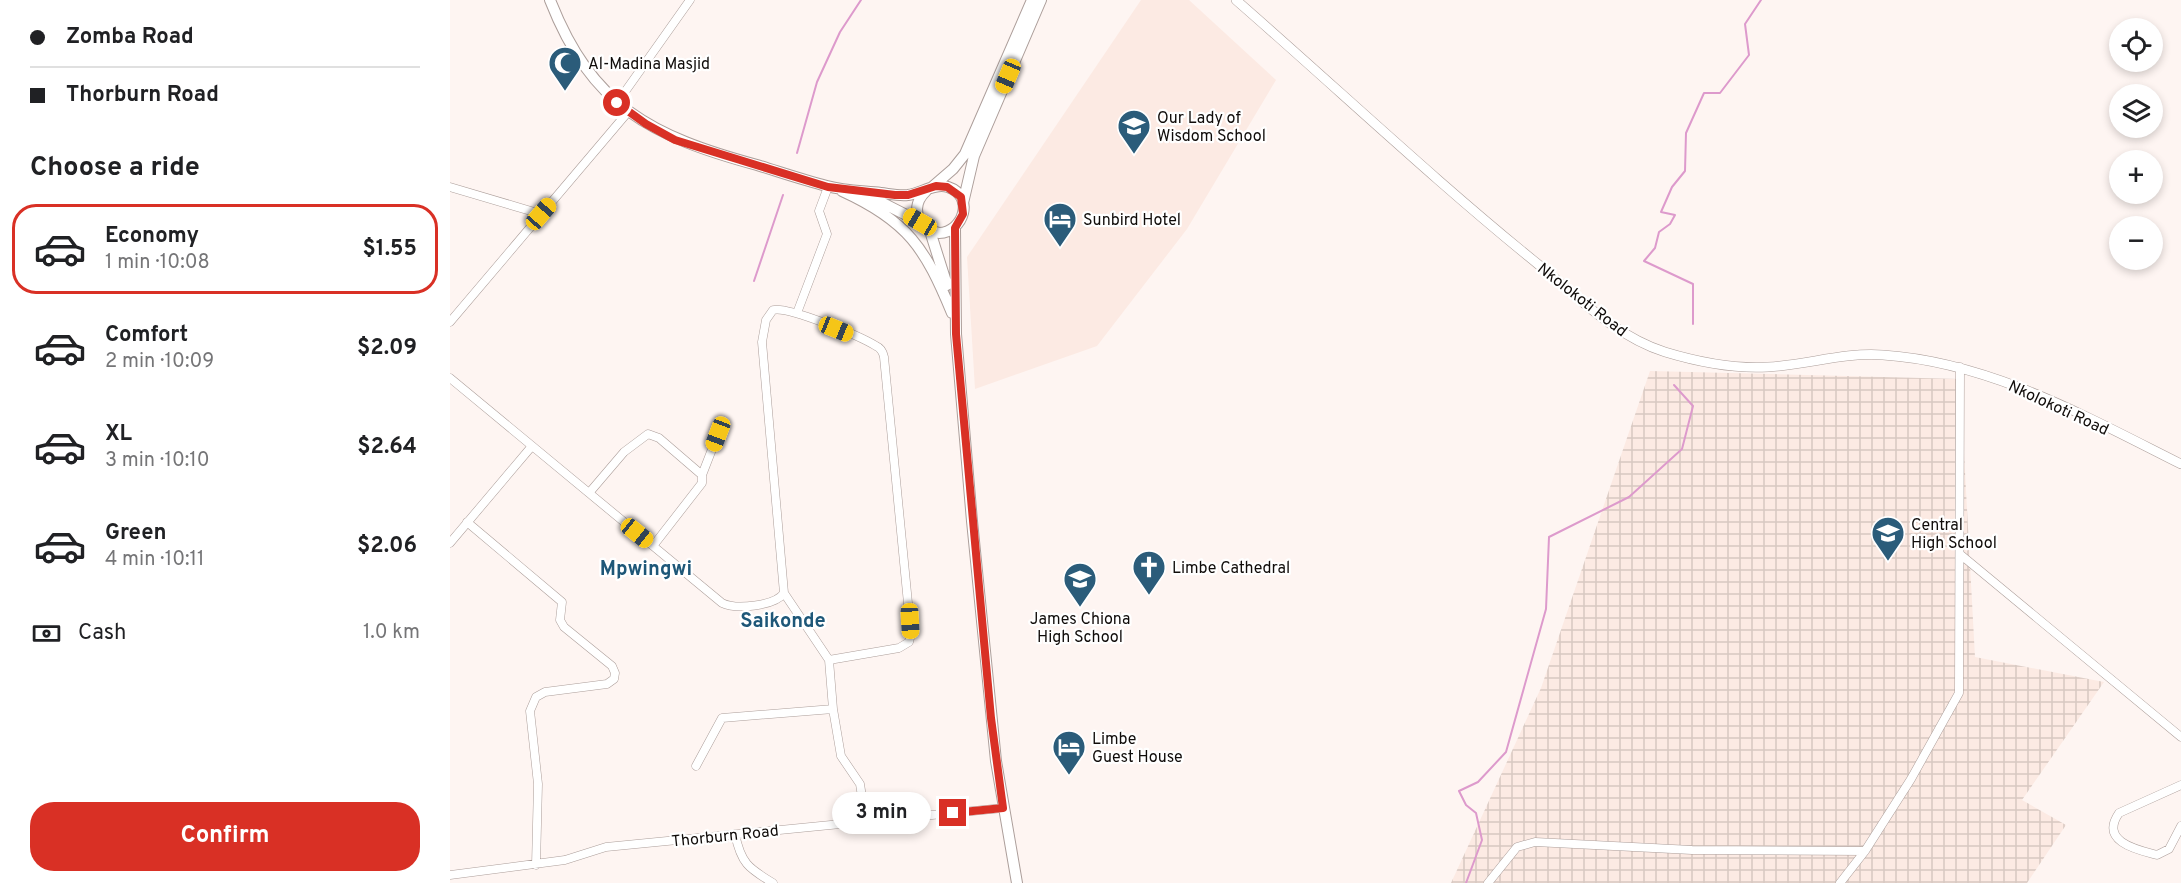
<!DOCTYPE html>
<html lang="en">
<head>
<meta charset="utf-8">
<style>
  :root { --surface:#fff; --page:#f6f6f6; --text:#202124; --muted:#757577; --line:#e0e0e0; --accent:#d93025 }
  body { margin:0; font-family:Overpass,sans-serif; background:var(--page); color:var(--text); height:100vh; display:flex; flex-direction:column; font-size:22px; white-space:nowrap }
  * { box-sizing:border-box; margin:0 }
  p { font-size:20px; color:var(--muted) }
  .icon { flex:none; width:33px; height:33px; fill:none; stroke:currentColor; stroke-width:2; stroke-linecap:round; stroke-linejoin:round }
  .map { position:relative; flex:1; overflow:hidden }
  .panel { display:flex; flex-direction:column; background:var(--surface); width:450px }
  .panel>* { flex:none }
  .top-card { display:grid; align-content:center; height:132px; padding:0 30px; background:var(--surface) }
  .tools { position:absolute; left:1659px; top:18px; display:grid; gap:12px }
  .tools a { display:grid; place-items:center; width:54px; height:54px; border-radius:50%; background:var(--surface); box-shadow:0 3px 9px #0003; font-size:30px }
  .end { position:absolute; width:27px; height:27px; margin:-14px; border:8px solid #d93025; background:#fff; box-shadow:0 0 0 3px #fff }
  .from { border-radius:50% }
  .bubble { position:absolute; height:42px; border-radius:21px; background:var(--surface); box-shadow:0 3px 9px #0003; font-size:20px; font-weight:700; line-height:42px; text-align:center }
  .car { position:absolute; width:18px; height:36px; margin:-18px -9px; border-radius:8px; box-shadow:0 0 4px 2px #0007; background:linear-gradient(#f5c518 24%,#345 0 40%,#f5c518 0 76%,#345 0 86%,#f5c518 0) }
  .top-card b { display:flex; align-items:center; gap:21px; height:57px; font-size:22px }
  .top-card b+b { border-top:2px solid var(--line) }
  .top-card i { width:15px; height:15px; background:var(--text) }
  ul { padding:0; list-style:none }
  li { display:flex; align-items:center; gap:18px; height:90px; margin:0 12px 9px; padding:0 18px; border:3px solid transparent; border-radius:24px }
  li div { flex:1 }
  li b { display:block; font-size:22px }
  li em { font-style:normal; font-weight:700 }
  li.active { border-color:var(--accent) }
  li>.icon { width:54px; height:54px; stroke-width:1.5 }
  h2 { padding:0 30px; font-size:27px; line-height:72px }
  .pay { display:flex; align-items:center; gap:15px; height:66px; padding:0 30px; font-size:22px }
  .pay p { margin-inline-start:auto }
  .primary-button { display:flex; gap:12px; margin-top:auto; padding:12px 30px }
  .primary-button a { flex:1; height:69px; border-radius:24px; background:var(--accent); color:#fff; font-size:24px; font-weight:700; line-height:69px; text-align:center }
  main { display:flex; flex:1; min-height:0 }
  .map>svg:first-child { display:block }
  .built { fill:#fceae3 }
  .industrial { fill:url(#industrial-grid) }
  .lines { fill:none; stroke-linecap:round; stroke-linejoin:round }
  .stream { stroke:#dd9acc; stroke-width:2 }
  .minor-casing { stroke:#ac9e9a; stroke-width:9 }
  .major-casing { stroke:#ac9e9a; stroke-width:10 }
  .highway-casing { stroke:#ac9e9a; stroke-width:12 }
  .minor { stroke:#fff; stroke-width:8 }
  .major { stroke:#fff; stroke-width:9 }
  .highway { stroke:#fff; stroke-width:10 }
  .route { stroke:#d93025; stroke-width:8 }
  .labels { text-anchor:middle; stroke-width:4.5; stroke-linejoin:round; paint-order:stroke }
  .poi-label { font-size:16px; fill:#100c0a; stroke:#fff; text-anchor:start }
  .street-label { font-size:16px; fill:#100c0a; stroke:#fff }
  .quarter-label { font-size:20px; font-weight:bold; fill:#1e5778; stroke:#fff }
</style>
</head>
<body>
<main>
<section class="panel">
<div class="top-card">
<b><i class="from"></i>Zomba Road</b>
<b><i></i>Thorburn Road</b>
</div>
<h2>Choose a ride</h2>
<ul>
<li class="active"><svg class="icon" aria-label="car" viewBox="0 0 24 24"><path d="M5 17H2v-5l4-1 3-4h7l3 4 3 1v5h-3M9 17h6M6 11h13"/><circle cx="7" cy="17" r="2"/><circle cx="17" cy="17" r="2"/></svg><div><b>Economy</b><p>1 min · 10:08</p></div><em>$1.55</em></li>
<li><svg class="icon" aria-label="car" viewBox="0 0 24 24"><path d="M5 17H2v-5l4-1 3-4h7l3 4 3 1v5h-3M9 17h6M6 11h13"/><circle cx="7" cy="17" r="2"/><circle cx="17" cy="17" r="2"/></svg><div><b>Comfort</b><p>2 min · 10:09</p></div><em>$2.09</em></li>
<li><svg class="icon" aria-label="car" viewBox="0 0 24 24"><path d="M5 17H2v-5l4-1 3-4h7l3 4 3 1v5h-3M9 17h6M6 11h13"/><circle cx="7" cy="17" r="2"/><circle cx="17" cy="17" r="2"/></svg><div><b>XL</b><p>3 min · 10:10</p></div><em>$2.64</em></li>
<li><svg class="icon" aria-label="car" viewBox="0 0 24 24"><path d="M5 17H2v-5l4-1 3-4h7l3 4 3 1v5h-3M9 17h6M6 11h13"/><circle cx="7" cy="17" r="2"/><circle cx="17" cy="17" r="2"/></svg><div><b>Green</b><p>4 min · 10:11</p></div><em>$2.06</em></li>
</ul>
<div class="pay"><svg class="icon" aria-label="cash" viewBox="0 0 24 24"><path d="M3 7h18v10H3z"/><circle cx="12" cy="12" r="2"/></svg>Cash<p>1.0 km</p></div>
<div class="primary-button"><a>Confirm</a></div>
</section>
<div class="map">
<svg width="1731" height="883" viewBox="0 0 1731 883">
  <defs>
    <pattern id="industrial-grid" width="8" height="8" patternUnits="userSpaceOnUse" patternTransform="scale(1.5)"><rect width="8" height="8" fill="#fceae3"/><path d="M0 4h8M4 0v8" fill="none" stroke="#d7c8c1"/></pattern>
  </defs>
  <rect width="100%" height="100%" fill="#fef5f2"/>
  <path class="built" d="M691,0H739L826,80L737,229L647,346L525,389L517,257Z"/>
  <path class="industrial" d="M1200,371L1510,379L1525,657L1654,682L1572,800L1616,825L1577,883H1001L1091,688Z"/>
  <g class="lines">
    <path class="stream" d="M347,153L367,82L390,32L411,0
      M304,281L333,195
      M1243,324V284L1194,261L1205,248L1209,232L1220,224L1225,215L1211,212L1222,187L1235,171L1236,133L1254,93H1270L1299,55L1295,24L1311,0
      M1016,883L1032,840L1026,813L1016,805L1009,791L1028,782L1056,752L1096,609L1099,537L1179,497L1232,449L1243,406L1224,385"/>
    <g class="minor-casing">
      <path id="minor" d="M167,103L240,0
        M0,187L91,214
        M347,313L377,234L369,211L378,187
        M0,322L178,112
        M0,378L272,603C286,610 325,606 334,593
        M139,493L174,452L198,434L209,438L252,475
        M17,522L112,602L110,620L114,627L162,666L165,673L164,679L157,684L95,692L86,697L80,711L88,784L86,865
        M0,543L82,446
        M203,546L252,483V475L268,434
        M1511,555L1731,737
        M379,660L449,648L459,642L461,634L434,357C433,352 431,348 426,346C410,336 338,306 323,310L316,320L312,342L334,593L379,660L383,709L391,756L410,784L416,822
        M246,766L272,718L383,709
        M1731,785L1669,813C1649,842 1688,850 1707,855L1719,849L1731,826
        M285,834C291,863 298,868 323,883
        M0,875L115,860L156,847L553,808
        M1038,883L1067,847L1085,842L1242,850L1415,851
        M1390,883L1415,851L1461,779L1509,693L1510,367"/>
    </g>
    <g class="major-casing">
      <path id="major" d="M786,0C887,88 985,181 1089,265C1128,297 1165,336 1215,352C1248,362 1284,369 1318,367C1357,365 1394,352 1433,355C1540,362 1637,417 1731,464"/>
    </g>
    <g class="highway-casing">
      <path id="highway" d="M100,0C142,107 201,136 307,165C330,172 353,180 377,186C394,191 413,191 431,193C440,194 449,196 458,195C471,193 485,183 498,187C525,196 514,232 489,233C468,228 459,207 476,191
        M481,188L503,169L515,154L582,0
        M392,191C458,221 475,248 502,313
        M417,195L470,222
        M513,203L524,156L591,0
        M505,228L506,334L522,521L546,761L567,883
        M480,231L497,285"/>
    </g>
    <use href="#minor" class="minor"/>
    <use href="#major" class="major"/>
    <use href="#highway" class="highway"/>
  </g>
  <g class="lines">
    <path class="route" d="M167,103L196,124L225,140L378,187L445,195H458L486,186L497,187L511,197L513,214L505,228L506,334L541,718L553,808L503,813"/>
  </g>
  <defs>
    <g id="mosque-pin" transform="scale(1.725)"><path d="M0 17L-7.5 6A9.5 9.5 0 1 1 7.5 6Z" fill="#2b5c7a" stroke="#fff"/><path d="M3.5-4.9A6 6 0 1 0 3.5 4.9A5 5 0 1 1 3.5-4.9Z" fill="#fff"/></g>
    <g id="school-pin" transform="scale(1.725)"><path d="M0 17L-7.5 6A9.5 9.5 0 1 1 7.5 6Z" fill="#2b5c7a" stroke="#fff"/><path d="M0-5L7-2L0 1L-7-2ZM-4 1L0 2.5L4 1V4Q0 6-4 4Z" fill="#fff"/></g>
    <g id="hotel-pin" transform="scale(1.725)"><path d="M0 17L-7.5 6A9.5 9.5 0 1 1 7.5 6Z" fill="#2b5c7a" stroke="#fff"/><path d="M-6-4.5h1.5V1H6V5H4.5V3h-9V5H-6ZM-4 0a1.8 1.8 0 1 1 3.6 0ZM.5 0V-2.5h3Q6-2.5 6 0Z" fill="#fff"/></g>
    <g id="church-pin" transform="scale(1.725)"><path d="M0 17L-7.5 6A9.5 9.5 0 1 1 7.5 6Z" fill="#2b5c7a" stroke="#fff"/><path d="M-1.2-6h2.4v3.5h3.3v2.4h-3.3V6h-2.4V-.1h-3.3v-2.4h3.3Z" fill="#fff"/></g>
  </defs>
  <g fill-rule="evenodd">
    <use href="#mosque-pin" x="115" y="63"/>
    <use href="#school-pin" x="684" y="126"/>
    <use href="#hotel-pin" x="610" y="219"/>
    <use href="#school-pin" x="1438" y="533"/>
    <use href="#church-pin" x="699" y="567"/>
    <use href="#school-pin" x="630" y="579"/>
    <use href="#hotel-pin" x="619" y="747"/>
  </g>
  <g class="labels">
    <g class="poi-label">
      <text x="138" y="69">Al-Madina Masjid</text>
      <text x="707" y="123">Our Lady of<tspan x="707" dy="18">Wisdom School</tspan></text>
      <text x="633" y="225">Sunbird Hotel</text>
      <text x="1461" y="530">Central<tspan x="1461" dy="18">High School</tspan></text>
      <text x="722" y="573">Limbe Cathedral</text>
      <text x="630" y="624" text-anchor="middle">James Chiona<tspan x="630" dy="18">High School</tspan></text>
      <text x="642" y="744">Limbe<tspan x="642" dy="18">Guest House</tspan></text>
    </g>
    <g class="street-label">
      <text transform="translate(1133 299) rotate(38)" y="6">Nkolokoti Road</text>
      <text transform="translate(1609 407) rotate(25)" y="6">Nkolokoti Road</text>
      <text transform="translate(275 835) rotate(-6)" y="6">Thorburn Road</text>
    </g>
    <g class="quarter-label">
      <text x="196" y="575">Mpwingwi</text>
      <text x="333" y="627">Saikonde</text>
    </g>
  </g>
</svg>
<div class="tools">
<a><svg class="icon" aria-label="locate" viewBox="0 0 24 24"><circle cx="12" cy="12" r="6"/><path d="M12 2v4M12 18v4M2 12h4M18 12h4"/></svg></a>
<a><svg class="icon" aria-label="layers" viewBox="0 0 24 24"><path d="M12 4l9 5-9 5-9-5zM3 14l9 5 9-5"/></svg></a>
<a>+</a>
<a>−</a>
</div>
<i class="end from" style="left:167px;top:103px"></i>
<i class="end" style="left:503px;top:813px"></i>
<div class="bubble" style="left:382px;top:792px;width:99px">3 min</div>
<i class="car" style="left:558px;top:76px;rotate:203deg"></i>
<i class="car" style="left:91px;top:214px;rotate:41deg"></i>
<i class="car" style="left:470px;top:222px;rotate:300deg"></i>
<i class="car" style="left:386px;top:329px;rotate:112deg"></i>
<i class="car" style="left:268px;top:434px;rotate:201deg"></i>
<i class="car" style="left:187px;top:533px;rotate:129deg"></i>
<i class="car" style="left:460px;top:621px;rotate:177deg"></i>
</div>
</main>
</body>
</html>
